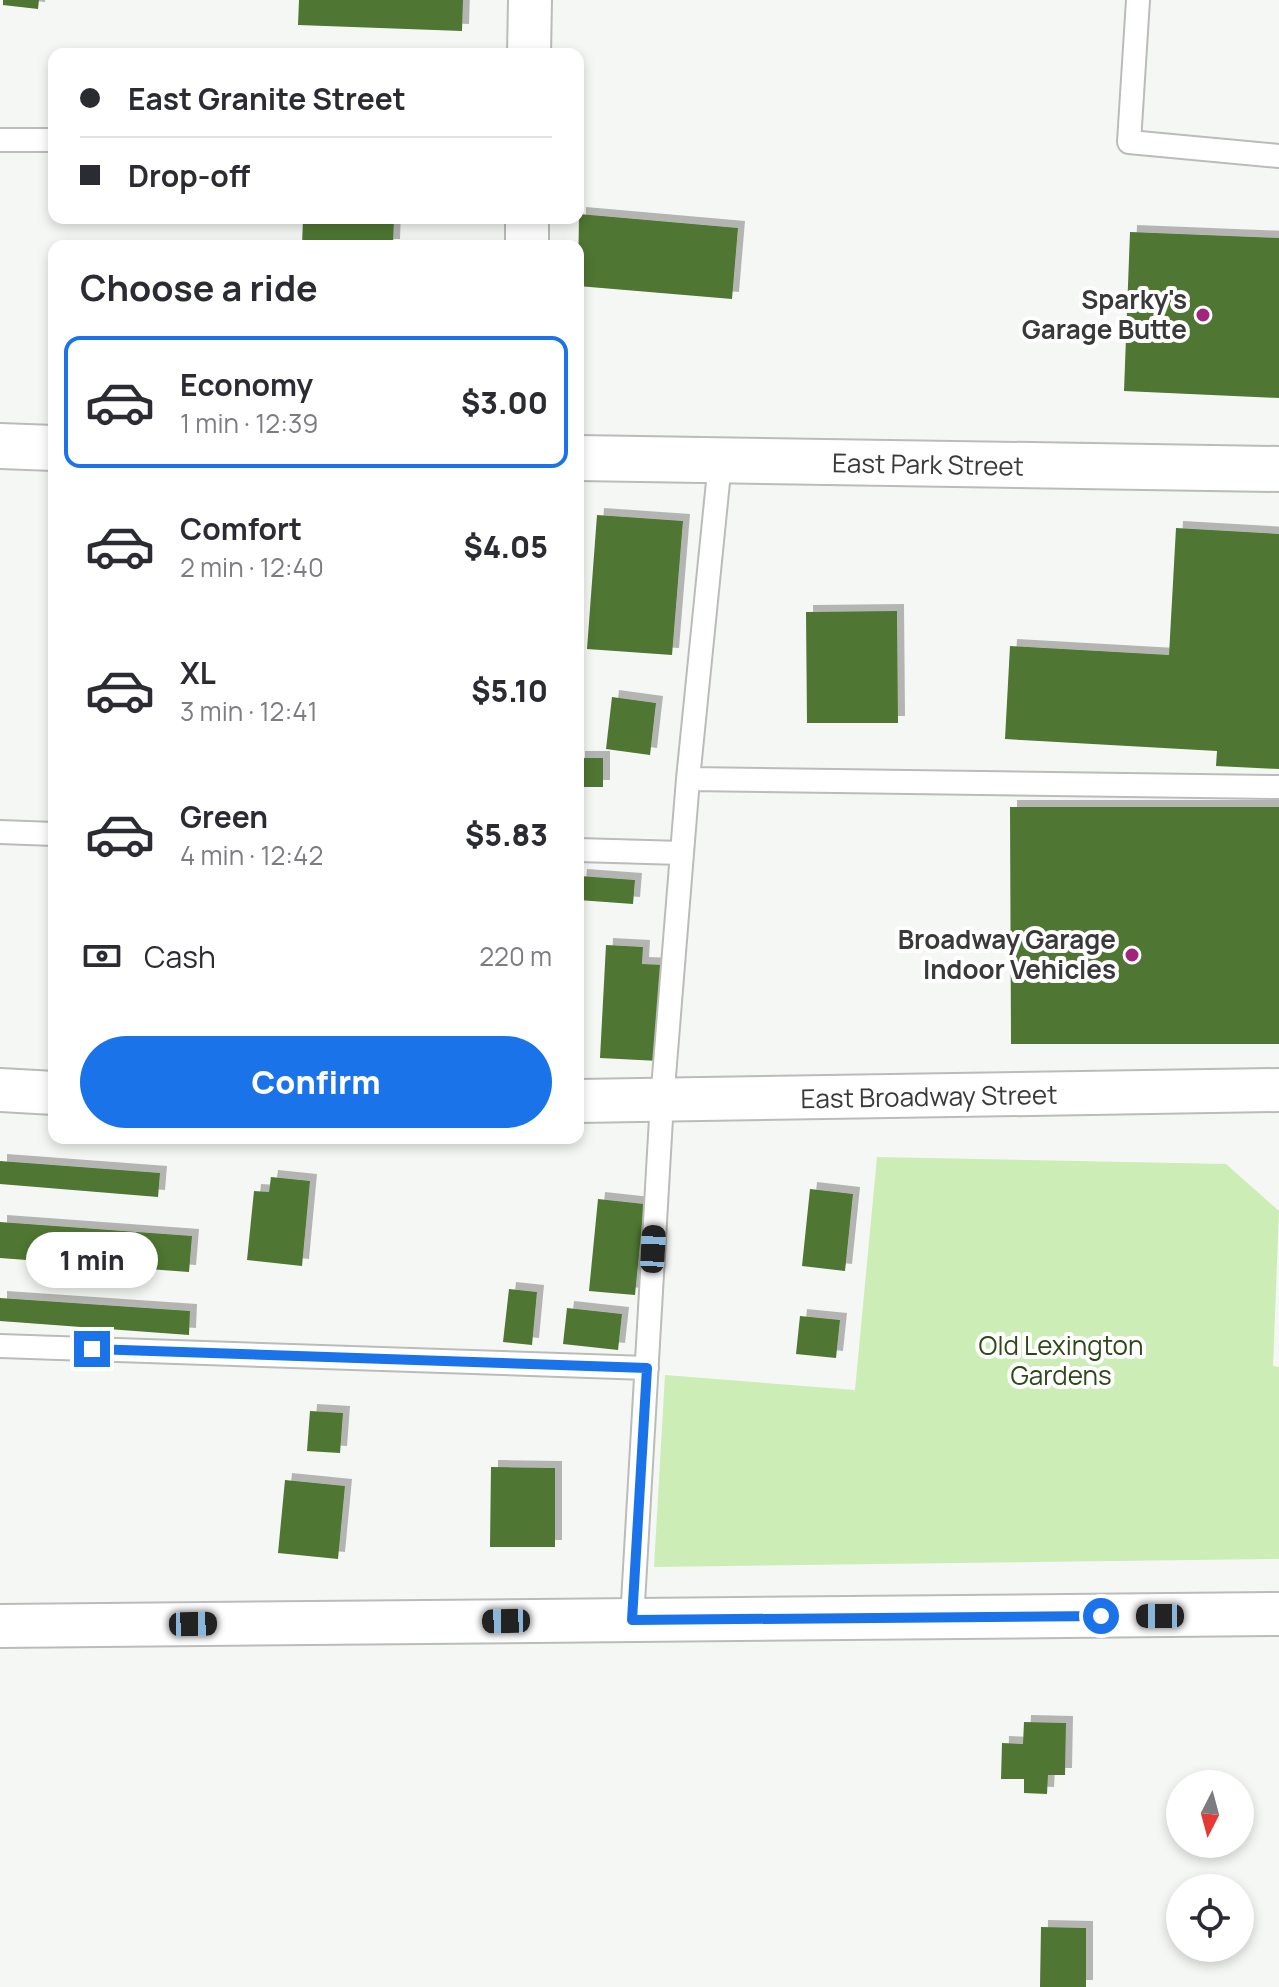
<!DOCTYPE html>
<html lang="en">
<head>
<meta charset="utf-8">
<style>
  :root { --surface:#fff; --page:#f2f2f3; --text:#2b2b33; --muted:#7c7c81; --line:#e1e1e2; --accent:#1a73e8 }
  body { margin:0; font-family:Manrope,sans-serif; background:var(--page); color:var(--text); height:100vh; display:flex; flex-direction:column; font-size:30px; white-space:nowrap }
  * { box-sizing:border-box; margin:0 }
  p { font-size:26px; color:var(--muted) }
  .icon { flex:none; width:44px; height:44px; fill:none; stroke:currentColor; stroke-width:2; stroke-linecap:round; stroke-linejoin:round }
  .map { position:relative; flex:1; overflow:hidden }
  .details { position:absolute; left:48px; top:240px; width:536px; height:904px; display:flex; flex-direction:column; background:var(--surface); border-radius:16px; box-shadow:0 4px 12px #0003 }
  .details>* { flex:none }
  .hud { position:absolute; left:48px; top:48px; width:536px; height:176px; border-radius:16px; box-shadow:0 4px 12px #0003; display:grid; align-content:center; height:176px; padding:0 32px; background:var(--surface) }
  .needle { width:52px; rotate:186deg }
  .buttons { position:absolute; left:1166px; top:1770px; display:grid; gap:16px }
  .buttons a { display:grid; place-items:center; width:88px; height:88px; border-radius:50%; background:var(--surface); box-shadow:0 4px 12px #0003; font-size:40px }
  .end { position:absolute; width:36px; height:36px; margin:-18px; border:10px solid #1a73e8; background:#fff; box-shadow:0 0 0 4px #fff }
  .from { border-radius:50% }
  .bubble { position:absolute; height:56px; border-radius:28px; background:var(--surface); box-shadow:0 4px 12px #0003; font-size:26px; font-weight:800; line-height:56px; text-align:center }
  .car { position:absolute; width:24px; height:48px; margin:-24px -12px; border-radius:10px; box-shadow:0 0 6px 2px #0007; background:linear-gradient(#222 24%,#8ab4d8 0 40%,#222 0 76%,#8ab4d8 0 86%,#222 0) }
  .hud b { display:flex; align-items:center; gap:28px; height:76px; font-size:30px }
  .hud b+b { border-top:2px solid var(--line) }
  .hud i { width:20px; height:20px; background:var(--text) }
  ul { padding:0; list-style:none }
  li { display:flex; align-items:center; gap:24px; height:132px; margin:0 16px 12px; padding:0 16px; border:4px solid transparent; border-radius:16px }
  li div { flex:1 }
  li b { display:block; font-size:30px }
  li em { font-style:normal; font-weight:800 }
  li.active { border-color:var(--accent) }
  li>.icon { width:72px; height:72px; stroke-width:1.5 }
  h2 { padding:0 32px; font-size:36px; line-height:96px }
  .pay { display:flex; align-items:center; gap:20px; height:88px; padding:0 32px; font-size:30px }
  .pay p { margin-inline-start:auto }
  .action { display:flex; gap:16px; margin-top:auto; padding:16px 32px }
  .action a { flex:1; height:92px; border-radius:48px; background:var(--accent); color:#fff; font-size:32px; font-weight:800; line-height:92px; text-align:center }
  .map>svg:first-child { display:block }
  .green { fill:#cceeb6 }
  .building { fill:#4f7631; filter:url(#shadow) }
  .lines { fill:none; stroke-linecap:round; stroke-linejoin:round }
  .service-casing { stroke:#babcb9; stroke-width:26 }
  .minor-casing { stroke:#babcb9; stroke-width:46 }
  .secondary-casing { stroke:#babcb9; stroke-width:48 }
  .service { stroke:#fff; stroke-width:22 }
  .minor { stroke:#fff; stroke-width:42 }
  .secondary { stroke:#fff; stroke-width:44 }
  .route { stroke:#1a73e8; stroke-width:10 }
  .poi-dot { fill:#a0257b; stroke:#fff; stroke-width:3 }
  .labels { text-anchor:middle; stroke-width:8; stroke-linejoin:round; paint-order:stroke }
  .poi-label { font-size:26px; font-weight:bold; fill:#383938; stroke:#fff; text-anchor:end }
  .street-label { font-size:26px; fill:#383938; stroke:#fff }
  .park-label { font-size:26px; fill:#2d4816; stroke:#fff }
</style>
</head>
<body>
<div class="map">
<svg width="1279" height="1987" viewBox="0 0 1279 1987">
  <defs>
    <filter id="shadow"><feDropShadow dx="7" dy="-7" stdDeviation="0" flood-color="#0004"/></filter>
  </defs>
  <rect width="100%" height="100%" fill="#f5f7f4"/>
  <path class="green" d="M877,1157L1226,1164L1279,1211L1273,1366L1279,1367V1559L654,1567L665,1375L855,1390Z"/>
  <path class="building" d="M3,0H39L38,9L3,5Z
    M299,0H463L462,31L298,25Z
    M579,214L738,228L732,299L578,286Z
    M303,218H394L393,246H302Z
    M1130,232L1279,238V398L1124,391Z
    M597,515L683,521L672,655L587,649Z
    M1176,528L1279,534V769L1216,766L1217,751L1005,739L1010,646L1169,655Z
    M897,611L898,723H807L806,612Z
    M612,697L656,703L650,755L606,749Z
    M578,758H603V787H578Z
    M1010,807H1279V1044H1011Z
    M580,876L635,880L633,904L578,900Z
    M606,945L643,947L642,964L664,965L659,1061L600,1058Z
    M0,1161L160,1173L158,1197L0,1184Z
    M271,1177L310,1181L302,1266L247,1260L254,1191L269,1192Z
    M810,1189L853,1194L845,1271L802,1266Z
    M598,1199L644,1204L635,1295L589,1291Z
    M0,1222L192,1236L189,1272L0,1258Z
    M509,1289L537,1292L532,1345L503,1342Z
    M0,1298L190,1311L189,1335L0,1321Z
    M567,1308L622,1314L618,1350L563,1344Z
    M800,1316L840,1320L836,1358L796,1354Z
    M310,1411L343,1413L340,1453L307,1451Z
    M491,1467L555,1468V1547H490Z
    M285,1480L345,1486L338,1559L278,1553Z
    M1024,1722L1066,1723L1065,1775H1048L1047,1794L1024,1793V1779H1001L1002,1743L1023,1744Z
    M1041,1927L1086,1928V1987H1040Z"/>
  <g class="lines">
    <g class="service-casing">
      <path id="service" d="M1138,0L1129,142L1279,156
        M0,140H54
        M688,779L1279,787
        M0,832L54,834
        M578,850L682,853
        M0,1346L647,1368
        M632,1620L662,1101L688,779L720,462"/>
    </g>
    <g class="minor-casing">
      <path id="minor" d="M529,54L530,0
        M527,218V246
        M0,1090L54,1093
        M578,1101L1279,1090
        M0,1626L1279,1614"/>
    </g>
    <g class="secondary-casing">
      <path id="secondary" d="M0,446L54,448
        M578,458L1279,469"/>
    </g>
    <use href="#service" class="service"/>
    <use href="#minor" class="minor"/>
    <use href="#secondary" class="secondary"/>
  </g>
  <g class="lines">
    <path class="route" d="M92,1349L647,1368L632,1620L1101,1616"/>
  </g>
  <g class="poi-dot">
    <circle cx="1203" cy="315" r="8"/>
    <circle cx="1132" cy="955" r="8"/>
  </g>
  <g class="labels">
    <g class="poi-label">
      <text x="1187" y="309">Sparky's<tspan x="1187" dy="30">Garage Butte</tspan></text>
      <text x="1116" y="949">Broadway Garage<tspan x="1116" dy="30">Indoor Vehicles</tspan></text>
    </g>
    <g class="street-label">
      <text transform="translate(928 465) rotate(1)" y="9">East Park Street</text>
      <text transform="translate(929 1097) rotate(-1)" y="9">East Broadway Street</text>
    </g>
    <g class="park-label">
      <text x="1061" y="1355">Old Lexington<tspan x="1061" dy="30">Gardens</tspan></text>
    </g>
  </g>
</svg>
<div class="buttons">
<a><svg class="needle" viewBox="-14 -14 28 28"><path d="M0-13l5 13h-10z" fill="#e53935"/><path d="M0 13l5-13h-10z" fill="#7c7c81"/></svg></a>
<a><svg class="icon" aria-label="locate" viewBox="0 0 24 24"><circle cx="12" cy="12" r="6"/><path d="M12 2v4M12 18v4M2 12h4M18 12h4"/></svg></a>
</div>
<i class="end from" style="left:1101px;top:1616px"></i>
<i class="end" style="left:92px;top:1349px"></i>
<div class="bubble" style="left:26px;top:1232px;width:132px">1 min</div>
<i class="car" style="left:653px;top:1249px;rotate:3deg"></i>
<i class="car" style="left:1160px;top:1616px;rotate:270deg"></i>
<i class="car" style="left:506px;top:1621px;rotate:269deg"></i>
<i class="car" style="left:193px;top:1624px;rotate:89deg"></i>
<div class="hud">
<b><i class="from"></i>East Granite Street</b>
<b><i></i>Drop-off</b>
</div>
<section class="details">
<h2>Choose a ride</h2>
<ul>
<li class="active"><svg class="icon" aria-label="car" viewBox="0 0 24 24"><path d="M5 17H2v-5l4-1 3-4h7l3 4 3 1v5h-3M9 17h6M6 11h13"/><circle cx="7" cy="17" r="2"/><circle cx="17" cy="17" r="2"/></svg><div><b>Economy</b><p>1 min · 12:39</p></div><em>$3.00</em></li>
<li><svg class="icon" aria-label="car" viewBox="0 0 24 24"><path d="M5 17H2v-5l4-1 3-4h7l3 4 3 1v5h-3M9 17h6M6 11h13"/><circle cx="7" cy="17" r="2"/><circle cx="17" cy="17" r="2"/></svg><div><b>Comfort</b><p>2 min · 12:40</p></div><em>$4.05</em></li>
<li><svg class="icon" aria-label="car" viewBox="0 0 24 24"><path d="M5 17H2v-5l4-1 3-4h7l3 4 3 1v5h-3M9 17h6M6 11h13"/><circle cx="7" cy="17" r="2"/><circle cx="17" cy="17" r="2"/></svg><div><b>XL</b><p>3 min · 12:41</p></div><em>$5.10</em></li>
<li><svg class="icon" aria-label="car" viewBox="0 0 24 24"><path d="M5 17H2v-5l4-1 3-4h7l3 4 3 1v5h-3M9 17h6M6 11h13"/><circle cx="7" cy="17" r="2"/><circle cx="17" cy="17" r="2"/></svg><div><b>Green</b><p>4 min · 12:42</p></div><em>$5.83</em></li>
</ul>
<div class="pay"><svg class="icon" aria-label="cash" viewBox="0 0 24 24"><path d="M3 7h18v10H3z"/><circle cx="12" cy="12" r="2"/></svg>Cash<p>220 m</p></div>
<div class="action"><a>Confirm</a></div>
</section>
</div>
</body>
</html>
